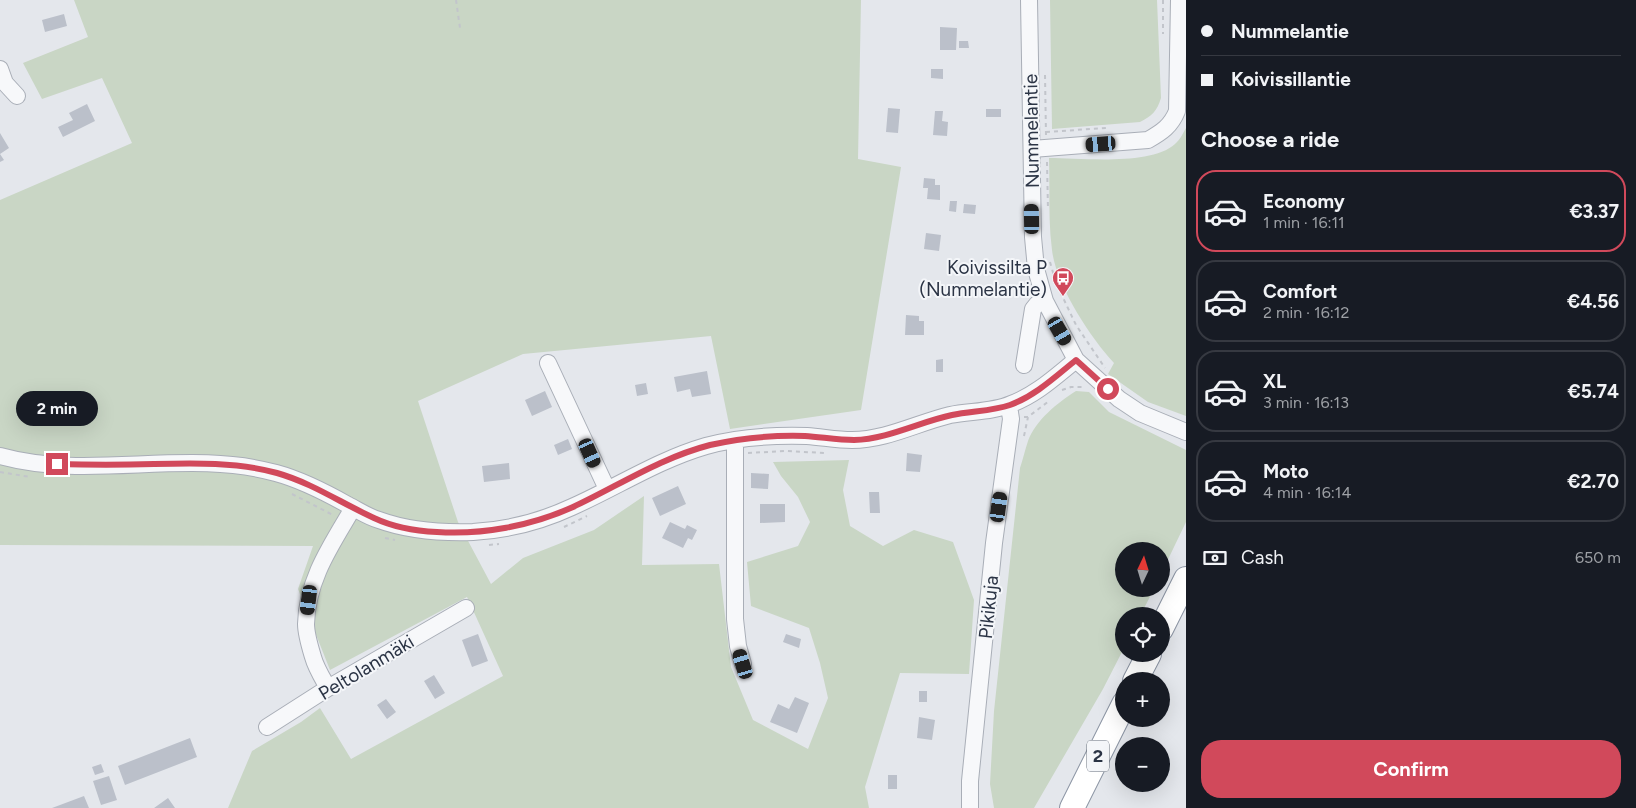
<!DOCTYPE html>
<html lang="en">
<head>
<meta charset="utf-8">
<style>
  :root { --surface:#171b24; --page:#20242c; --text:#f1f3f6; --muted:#9ea1a6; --line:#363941; --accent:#d1495b }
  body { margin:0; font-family:Figtree,sans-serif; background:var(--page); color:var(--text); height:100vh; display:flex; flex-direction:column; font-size:19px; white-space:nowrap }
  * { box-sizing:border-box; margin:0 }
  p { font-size:16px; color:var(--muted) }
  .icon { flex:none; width:28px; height:28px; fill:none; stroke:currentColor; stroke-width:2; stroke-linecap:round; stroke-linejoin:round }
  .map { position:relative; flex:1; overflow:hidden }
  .sheet { display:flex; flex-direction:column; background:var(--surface); width:450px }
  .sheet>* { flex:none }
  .top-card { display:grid; align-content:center; height:110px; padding:0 15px; background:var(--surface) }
  .needle { width:32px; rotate:4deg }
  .tools { position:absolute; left:1115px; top:542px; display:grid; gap:10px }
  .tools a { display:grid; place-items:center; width:55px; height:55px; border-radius:50%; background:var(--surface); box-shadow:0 5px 20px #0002; font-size:25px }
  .end { position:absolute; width:22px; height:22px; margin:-11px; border:6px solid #d1495b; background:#fff; box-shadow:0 0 0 2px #fff }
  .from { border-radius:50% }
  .bubble { position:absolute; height:35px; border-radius:18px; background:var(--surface); box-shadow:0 5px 20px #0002; font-size:16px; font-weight:700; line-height:35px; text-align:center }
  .car { position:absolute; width:15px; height:30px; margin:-15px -8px; border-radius:6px; box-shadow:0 0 4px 1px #0007; background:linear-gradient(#222 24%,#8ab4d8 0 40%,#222 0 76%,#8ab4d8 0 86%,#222 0) }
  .top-card b { display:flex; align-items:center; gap:18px; height:48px; font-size:19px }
  .top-card b+b { border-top:1px solid var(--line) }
  .top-card i { width:12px; height:12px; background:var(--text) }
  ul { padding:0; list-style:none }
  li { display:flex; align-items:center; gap:15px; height:82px; margin:0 10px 8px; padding:0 5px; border:2px solid var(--line); border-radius:20px }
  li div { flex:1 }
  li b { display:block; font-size:19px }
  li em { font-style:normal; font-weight:700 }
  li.current { border-color:var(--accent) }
  li>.icon { width:45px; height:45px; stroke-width:1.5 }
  h2 { padding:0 15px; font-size:22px; line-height:60px }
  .pay { display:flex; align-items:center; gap:12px; height:55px; padding:0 15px; font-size:19px }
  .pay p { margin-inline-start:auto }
  .cta { display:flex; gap:10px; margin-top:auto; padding:10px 15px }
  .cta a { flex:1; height:58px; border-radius:20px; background:var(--accent); color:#fff; font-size:20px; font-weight:700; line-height:58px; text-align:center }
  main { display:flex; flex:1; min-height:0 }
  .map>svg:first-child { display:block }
  .green { fill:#c9d6c5 }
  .building { fill:#bbc0ca }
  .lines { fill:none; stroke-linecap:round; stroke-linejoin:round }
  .minor-casing { stroke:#a9aeb7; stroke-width:18 }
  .highway-casing { stroke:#8b94a3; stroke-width:26 }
  .path { stroke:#c2c5cb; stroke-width:2; stroke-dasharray:4 4; stroke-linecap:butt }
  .minor { stroke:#f7f8fa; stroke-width:16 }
  .highway { stroke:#fff; stroke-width:24 }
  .route { stroke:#d1495b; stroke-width:6 }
  .labels { text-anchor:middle; stroke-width:4; stroke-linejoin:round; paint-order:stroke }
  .shield { fill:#f4f6f9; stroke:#676e7b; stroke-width:1 }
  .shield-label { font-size:18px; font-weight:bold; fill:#2b3445 }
  .street-label { font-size:19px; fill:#2b3445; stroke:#f4f6f9 }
  .poi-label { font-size:19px; fill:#2b3445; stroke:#f4f6f9; text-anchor:end }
</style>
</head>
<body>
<main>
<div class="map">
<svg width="1186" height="808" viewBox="0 0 1186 808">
  <rect width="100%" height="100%" fill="#e4e7ec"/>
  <path class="green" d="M74,0H861L858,159L901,167L861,410L730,429L711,336L523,354L418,401L458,522L491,584L523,558L594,530L644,496L642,565L719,564L731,667L753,720L808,749L828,698L820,663L809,628L751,606L747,562L798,546L810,522L798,497L781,476L773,462L849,460L843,490L850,526L883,546L914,530L953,542L974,600L969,674L900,673L865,787L869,808H228L252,751L301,722L320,708L351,759L503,676L467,597L330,670L298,589L313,546L0,545V200L132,143L102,78L42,99L23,63L88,37Z
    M1050,0H1157L1161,98C1157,111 1152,116 1140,122L1052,129Z
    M1186,128V416L1148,402L1108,374L1114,363C1090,337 1056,285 1052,250C1048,220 1050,188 1049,158C1081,158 1151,166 1175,144C1180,140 1183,133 1186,128Z
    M1076,391L1089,392L1109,412L1186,450V522L1161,574V551H1124V589H1154L1140,616H1124V648L1103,689L1034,808H994L990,784L994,711L1020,468C1023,459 1025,450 1028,441C1036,420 1057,403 1076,391Z"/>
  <path class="building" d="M64,14L67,26L45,32L42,20Z
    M940,27L957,28L956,50H940Z
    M959,41H968L969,48H959Z
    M931,69H943V79L931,78Z
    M87,104L95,121L63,137L58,127L73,120L69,113Z
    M888,108L900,109L898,133L886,132Z
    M986,109H1001V117H986Z
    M935,111H943L942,121L948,122L947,136L933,135Z
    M0,133L9,148L0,154L4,160L0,162Z
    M924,178L935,179V185H940V200L927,199L928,188H923Z
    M950,201H957L956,212L949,211Z
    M964,204L976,205L975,214L963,213Z
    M926,233L941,235L939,251L924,249Z
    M906,315L919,316V321H924V335H905Z
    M943,359V372H936V360Z
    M707,371L711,394L692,397L690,389L677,392L674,377Z
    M646,383L648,394L637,396L635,385Z
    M545,391L552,407L532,416L525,400Z
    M568,439L572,449L558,455L554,445Z
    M907,453L922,455L920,472L906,471Z
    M509,463L510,479L484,482L482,466Z
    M751,473L769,474L768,489L751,488Z
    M678,486L686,504L660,516L652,498Z
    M869,492H879L880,513H870Z
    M760,504H785V522L760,523Z
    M670,522L685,529L687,525L697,530L692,540L688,538L683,548L662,538Z
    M478,634L488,661L472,667L462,640Z
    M786,634L801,639L799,648L783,642Z
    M434,675L445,693L435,699L424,681Z
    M919,691H927V702H919Z
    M795,697L809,703L797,733L770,722L778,704L789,709Z
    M386,699L396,712L387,719L377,705Z
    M919,717L935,720L932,740L917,738Z
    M190,738L197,757L125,785L118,766Z
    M101,764L104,772L95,775L92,767Z
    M888,775H897V789H888Z
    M109,776L117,800L101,805L93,781Z
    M84,796L89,808H52Z
    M168,798L175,808H154Z"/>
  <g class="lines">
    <g class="minor-casing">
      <path id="minor" d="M1029,0L1033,237L1036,269L1045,301L1076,360L1119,399L1140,413L1186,432
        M0,69L5,83L17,96
        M1032,149L1148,140C1162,132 1171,126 1177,111L1179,0
        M548,363L607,489
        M1024,365L1033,309L1037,304L1045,301
        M735,440V619L738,646L743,664
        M0,456C90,481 186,448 276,473C302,480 325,492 348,505C358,510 368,517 379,520C409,531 441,533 473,532C507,530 542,521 572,507C617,487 658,460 706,446C738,437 773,435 807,436C822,437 837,440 852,440C886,440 917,423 950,415C970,411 993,412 1011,404C1036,395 1056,376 1076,360
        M328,688C323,679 316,668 313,657C310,647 306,634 306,624C307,579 332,544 353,508
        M267,727L328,688L466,608
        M970,808V781L994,543L1011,419L1009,406"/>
    </g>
    <g class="highway-casing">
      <path id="highway" d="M1161,629L1186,579
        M1135,681L1149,654
        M1072,808L1124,704"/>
    </g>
    <path class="path" d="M456,0L460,28
      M1163,0V34
      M1045,75L1046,135
      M1046,132L1106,128
      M1047,162L1048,210
      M1050,262L1056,283L1076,325L1105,368
      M1062,390L1071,387H1084
      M1024,417H1028L1049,401
      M1024,436L1028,417
      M748,453L786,451L824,453
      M0,472L30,477
      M292,494L333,515
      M564,527L587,516
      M385,538L395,540
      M489,545L499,544"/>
    <use href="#minor" class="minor"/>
    <use href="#highway" class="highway"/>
  </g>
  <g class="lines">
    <path class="route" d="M57,464C90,465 122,465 154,464C194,463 237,462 277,473C312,483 341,503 374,518C393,527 416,531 437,532C482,535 531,526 573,507C618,486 660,458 710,445C741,438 773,435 805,436C821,437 838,440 854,440C888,439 919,422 952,415C971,411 993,411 1010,405C1035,396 1056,376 1076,360L1108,389"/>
  </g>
  <defs>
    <g id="bus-pin" transform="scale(1.125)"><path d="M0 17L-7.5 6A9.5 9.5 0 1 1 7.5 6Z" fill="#d1495b" stroke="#f4f6f9"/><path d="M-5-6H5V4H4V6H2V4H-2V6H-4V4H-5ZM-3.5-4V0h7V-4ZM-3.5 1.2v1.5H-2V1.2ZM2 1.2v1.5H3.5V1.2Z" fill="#fff"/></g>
  </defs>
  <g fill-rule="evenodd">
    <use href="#bus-pin" x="1063" y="278"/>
  </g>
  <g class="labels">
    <rect class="shield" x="1087" y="740.5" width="22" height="31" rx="4"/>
    <g class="shield-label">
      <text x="1098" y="762">2</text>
    </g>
    <g class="street-label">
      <text transform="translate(1031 131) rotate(-91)" y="7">Nummelantie</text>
      <text transform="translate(988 607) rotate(-84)" y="7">Pikikuja</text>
      <text transform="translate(366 667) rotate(-31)" y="7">Peltolanmäki</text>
    </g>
    <g class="poi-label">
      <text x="1047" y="274">Koivissilta P<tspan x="1047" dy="22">(Nummelantie)</tspan></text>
    </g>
  </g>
</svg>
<div class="tools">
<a><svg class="needle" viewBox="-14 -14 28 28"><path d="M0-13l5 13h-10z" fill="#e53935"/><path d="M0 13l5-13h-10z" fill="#9ea1a6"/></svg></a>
<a><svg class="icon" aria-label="locate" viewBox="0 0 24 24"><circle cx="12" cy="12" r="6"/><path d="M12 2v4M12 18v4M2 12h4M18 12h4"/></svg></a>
<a>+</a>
<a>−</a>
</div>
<i class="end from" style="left:1108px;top:389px"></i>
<i class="end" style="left:57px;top:464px"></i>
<div class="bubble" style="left:16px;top:391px;width:82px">2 min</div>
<i class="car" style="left:1101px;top:144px;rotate:266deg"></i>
<i class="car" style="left:1032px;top:219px;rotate:359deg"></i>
<i class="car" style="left:1060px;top:331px;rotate:150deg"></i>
<i class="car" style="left:590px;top:453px;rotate:156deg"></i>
<i class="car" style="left:999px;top:507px;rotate:8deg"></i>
<i class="car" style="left:309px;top:600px;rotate:187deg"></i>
<i class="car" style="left:743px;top:664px;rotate:343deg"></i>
</div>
<section class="sheet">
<div class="top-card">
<b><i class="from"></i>Nummelantie</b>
<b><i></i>Koivissillantie</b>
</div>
<h2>Choose a ride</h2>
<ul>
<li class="current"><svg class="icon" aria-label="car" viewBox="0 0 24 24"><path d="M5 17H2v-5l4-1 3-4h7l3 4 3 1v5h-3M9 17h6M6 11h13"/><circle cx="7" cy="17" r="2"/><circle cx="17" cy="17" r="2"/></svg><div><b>Economy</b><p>1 min · 16:11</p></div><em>€3.37</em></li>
<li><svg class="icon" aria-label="car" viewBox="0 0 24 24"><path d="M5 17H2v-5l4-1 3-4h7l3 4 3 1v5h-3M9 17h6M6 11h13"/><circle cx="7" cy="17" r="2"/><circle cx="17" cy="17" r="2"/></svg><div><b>Comfort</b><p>2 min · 16:12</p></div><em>€4.56</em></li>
<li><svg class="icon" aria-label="car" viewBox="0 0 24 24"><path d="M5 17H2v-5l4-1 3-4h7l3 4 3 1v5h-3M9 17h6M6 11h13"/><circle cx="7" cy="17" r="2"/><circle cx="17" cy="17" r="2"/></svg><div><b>XL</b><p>3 min · 16:13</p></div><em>€5.74</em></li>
<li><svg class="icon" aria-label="car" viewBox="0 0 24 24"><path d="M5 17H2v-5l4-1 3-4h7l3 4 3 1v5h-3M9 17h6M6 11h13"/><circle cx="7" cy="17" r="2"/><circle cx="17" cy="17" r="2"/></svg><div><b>Moto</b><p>4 min · 16:14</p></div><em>€2.70</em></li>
</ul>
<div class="pay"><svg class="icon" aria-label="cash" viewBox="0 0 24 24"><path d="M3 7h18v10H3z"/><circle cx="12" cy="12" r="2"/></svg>Cash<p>650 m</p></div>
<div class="cta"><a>Confirm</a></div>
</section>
</main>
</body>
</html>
